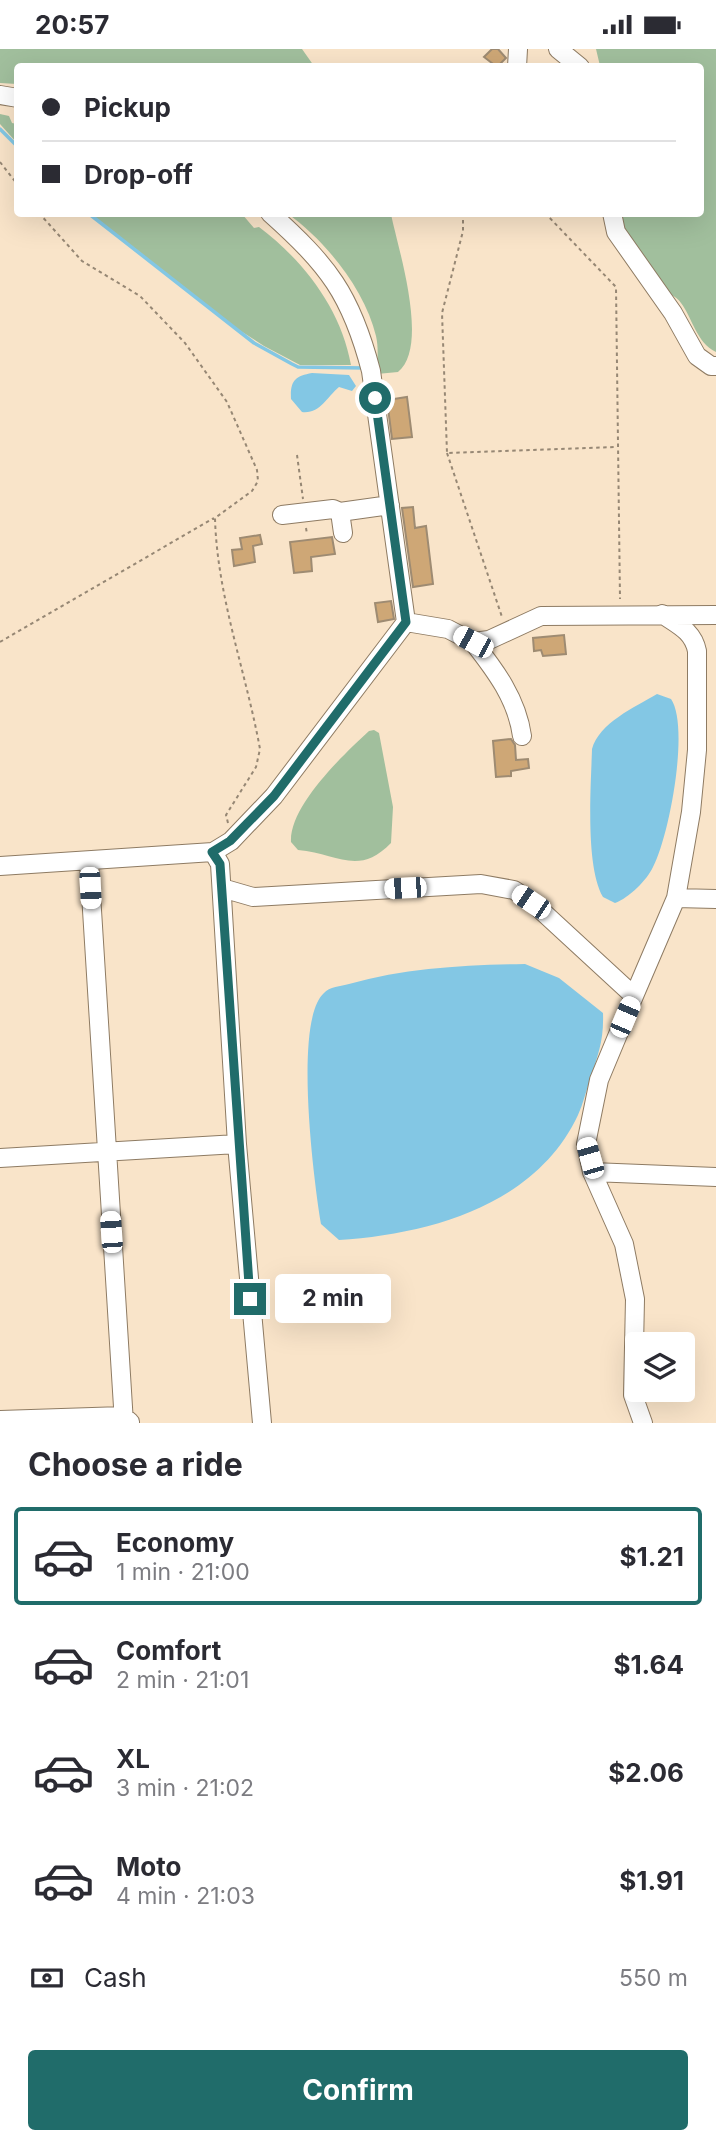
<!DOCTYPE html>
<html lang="en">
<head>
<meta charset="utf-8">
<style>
  :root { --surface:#fff; --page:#f2f2f3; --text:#2b2b33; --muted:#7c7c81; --line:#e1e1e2; --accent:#206c6a }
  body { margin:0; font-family:Inter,sans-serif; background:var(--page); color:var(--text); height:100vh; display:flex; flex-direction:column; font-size:26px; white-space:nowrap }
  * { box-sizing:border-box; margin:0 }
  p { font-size:23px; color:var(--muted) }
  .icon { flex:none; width:38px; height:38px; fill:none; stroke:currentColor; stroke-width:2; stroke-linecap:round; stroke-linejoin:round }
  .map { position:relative; height:1374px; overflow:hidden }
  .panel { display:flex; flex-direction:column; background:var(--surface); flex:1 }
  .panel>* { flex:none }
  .top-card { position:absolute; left:14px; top:14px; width:690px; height:154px; border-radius:7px; box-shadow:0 7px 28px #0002; display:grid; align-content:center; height:154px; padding:0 28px; background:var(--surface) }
  .fabs { position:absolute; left:625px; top:1283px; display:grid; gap:14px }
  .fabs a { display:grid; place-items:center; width:70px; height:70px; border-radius:7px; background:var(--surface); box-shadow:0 7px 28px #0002; font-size:35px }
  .end { position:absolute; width:32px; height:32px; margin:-16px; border:9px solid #206c6a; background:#fff; box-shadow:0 0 0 4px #fff }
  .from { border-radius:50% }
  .bubble { position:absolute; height:49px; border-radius:7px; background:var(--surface); box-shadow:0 7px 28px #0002; font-size:23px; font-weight:700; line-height:49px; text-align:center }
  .car { position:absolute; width:21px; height:42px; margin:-21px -10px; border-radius:9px; box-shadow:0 0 5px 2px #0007; background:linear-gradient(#fff 24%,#345 0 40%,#fff 0 76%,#345 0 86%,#fff 0) }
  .top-card b { display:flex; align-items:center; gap:24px; height:66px; font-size:26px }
  .top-card b+b { border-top:2px solid var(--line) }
  .top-card i { width:18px; height:18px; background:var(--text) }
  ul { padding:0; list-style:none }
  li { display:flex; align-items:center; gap:21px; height:98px; margin:0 14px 10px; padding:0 14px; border:4px solid transparent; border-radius:7px }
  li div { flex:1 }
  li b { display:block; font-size:26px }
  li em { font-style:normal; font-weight:700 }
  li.selected { border-color:var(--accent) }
  li>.icon { width:63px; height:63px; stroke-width:1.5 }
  h2 { padding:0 28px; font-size:32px; line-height:84px }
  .pay { display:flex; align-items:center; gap:18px; height:77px; padding:0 28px; font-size:26px }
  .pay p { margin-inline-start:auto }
  .button { display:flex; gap:14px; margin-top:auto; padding:14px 28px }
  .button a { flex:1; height:80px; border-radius:7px; background:var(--accent); color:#fff; font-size:28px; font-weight:700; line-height:80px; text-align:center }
  .status { display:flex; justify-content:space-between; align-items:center; height:49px; padding:0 35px; background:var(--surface); direction:ltr }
  .status svg { height:19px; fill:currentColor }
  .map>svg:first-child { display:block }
  .green { fill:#a1bf9d }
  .water { fill:#83c7e4 }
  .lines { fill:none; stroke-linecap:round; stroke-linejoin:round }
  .stream { stroke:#83c7e4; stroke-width:3.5 }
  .building { fill:#cea776; stroke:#9e8b72; stroke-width:2 }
  .minor-casing { stroke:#8e7b63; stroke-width:20 }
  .path { stroke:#968774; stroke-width:2; stroke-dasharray:3.5 3.5; stroke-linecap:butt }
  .minor { stroke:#fff; stroke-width:18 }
  .route { stroke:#206c6a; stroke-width:9 }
</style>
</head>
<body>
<div class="status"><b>20:57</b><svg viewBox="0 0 49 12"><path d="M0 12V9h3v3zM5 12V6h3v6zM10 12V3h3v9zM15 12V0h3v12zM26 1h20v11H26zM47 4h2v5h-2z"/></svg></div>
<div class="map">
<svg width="716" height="1374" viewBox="0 0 716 1374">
  <rect width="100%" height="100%" fill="#f9e4c9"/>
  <path class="green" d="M0,0H302L314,17L18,18L17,35L0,34Z
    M596,0H716V303C696,293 693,270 681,254C676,246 665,244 660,237C644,216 626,189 620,165L700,164V18L600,17Z
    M0,65L9,67L12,74L17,75V94L0,75Z
    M91,165H242L254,179L259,178C304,212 341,260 351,316H300L264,297L236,279Z
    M288,165H391C398,200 430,297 398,323L377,325C377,313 379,300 376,287C365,241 326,192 288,165Z
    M374,681L379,684L393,758L391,794C358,828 337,804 298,801L291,793C289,757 344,705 369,682Z"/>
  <path class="water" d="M312,324L349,326L356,337L352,342L339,338C326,349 320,365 302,363L291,350C290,332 295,327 312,324Z
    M657,645L671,650C690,678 669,788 653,818C647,831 629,849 615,854L603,848C585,817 591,737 592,700C599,674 635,658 657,645Z
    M525,915L559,929L603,964C604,992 598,1005 590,1031C586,1042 583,1055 578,1066C536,1156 430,1185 339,1191L321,1175C314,1133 293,971 324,944C329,938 341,937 349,935C406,919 465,916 525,915Z"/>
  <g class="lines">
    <path class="stream" d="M0,80L18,98
      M88,164L254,294L292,315L298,318L364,319"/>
  </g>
  <path class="building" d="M492,0H498L506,9L497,18L484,8Z
    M407,348L412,388L392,390L387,351Z
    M413,458L415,479L426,477L433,535L413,538L402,459Z
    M260,486L262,495L253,497L255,513L234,517L232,501L242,500L240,489Z
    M332,488L335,505L311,508L312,522L294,524L290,493Z
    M391,552L394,570L378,573L375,554Z
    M564,586L566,605L543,607L541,601L534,602L533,589Z
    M511,690L515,696L516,711L528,710L529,719L511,722V727L496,728L493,692Z"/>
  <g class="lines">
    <g class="minor-casing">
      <path id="minor" d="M558,0L580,18
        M517,18L518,0
        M0,46L18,49
        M612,164L616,183L673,264L697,307L711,317H716
        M340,463L343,484
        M282,466L333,460L340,463L390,456
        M662,565C678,576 693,582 697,602V701L691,763L676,849
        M406,573L448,580L473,593L489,591L541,567L716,566
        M473,593C495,621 517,650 522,687
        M213,803L231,792L274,747L406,573L371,322C351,245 328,216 270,164
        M89,813L124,1374
        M0,817L213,803L220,815L237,1095L262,1374
        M222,839L253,848L481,835L514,841L532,853L634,947L676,849L716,850
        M634,947L599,1031L586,1095L592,1123L624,1195L635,1250L633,1346L643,1374
        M0,1109L237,1095
        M592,1123L716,1128
        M0,1371L123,1367L130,1373"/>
    </g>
    <path class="path" d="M0,113L18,136
      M39,164L82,212L140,247L185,294L227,353L257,421L258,432L252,442L215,469C217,547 246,623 260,700L256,718L226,766L228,774
      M463,164V182L442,264L447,404L617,398
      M545,164L616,238L620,550
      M447,404L502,568
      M297,406L303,450
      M306,479L307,485
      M0,593L214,469"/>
    <use href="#minor" class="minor"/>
  </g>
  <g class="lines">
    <path class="route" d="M250,1250L220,815L212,803L230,792L274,747L406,573L375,349"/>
  </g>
</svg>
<div class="fabs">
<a><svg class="icon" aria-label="layers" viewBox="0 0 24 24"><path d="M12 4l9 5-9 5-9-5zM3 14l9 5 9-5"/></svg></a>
</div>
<i class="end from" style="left:375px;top:349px"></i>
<i class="end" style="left:250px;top:1250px"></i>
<div class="bubble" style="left:275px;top:1225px;width:116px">2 min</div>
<i class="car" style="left:473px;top:593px;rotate:298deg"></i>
<i class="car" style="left:90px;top:839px;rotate:177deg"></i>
<i class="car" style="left:405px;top:839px;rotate:267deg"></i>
<i class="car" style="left:531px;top:853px;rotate:304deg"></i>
<i class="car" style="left:625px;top:968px;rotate:23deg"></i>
<i class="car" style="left:590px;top:1109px;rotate:344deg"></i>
<i class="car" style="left:111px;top:1183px;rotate:356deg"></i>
<div class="top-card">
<b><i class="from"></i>Pickup</b>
<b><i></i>Drop-off</b>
</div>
</div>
<section class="panel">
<h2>Choose a ride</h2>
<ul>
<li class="selected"><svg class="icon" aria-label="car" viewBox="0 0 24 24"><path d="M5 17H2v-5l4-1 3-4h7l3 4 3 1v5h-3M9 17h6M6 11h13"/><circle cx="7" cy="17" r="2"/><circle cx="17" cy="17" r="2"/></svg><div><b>Economy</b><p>1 min · 21:00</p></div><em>$1.21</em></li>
<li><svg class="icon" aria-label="car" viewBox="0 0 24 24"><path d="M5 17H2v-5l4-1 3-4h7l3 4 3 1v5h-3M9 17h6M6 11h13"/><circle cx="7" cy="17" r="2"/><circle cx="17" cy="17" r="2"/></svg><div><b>Comfort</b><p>2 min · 21:01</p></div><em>$1.64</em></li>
<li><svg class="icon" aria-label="car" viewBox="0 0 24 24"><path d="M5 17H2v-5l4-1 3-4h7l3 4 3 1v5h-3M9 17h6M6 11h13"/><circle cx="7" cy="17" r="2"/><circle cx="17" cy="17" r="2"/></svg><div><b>XL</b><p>3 min · 21:02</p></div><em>$2.06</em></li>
<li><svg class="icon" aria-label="car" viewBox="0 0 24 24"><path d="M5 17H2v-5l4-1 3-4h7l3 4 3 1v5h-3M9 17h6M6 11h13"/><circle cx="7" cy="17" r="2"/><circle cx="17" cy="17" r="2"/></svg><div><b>Moto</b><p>4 min · 21:03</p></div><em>$1.91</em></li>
</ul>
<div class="pay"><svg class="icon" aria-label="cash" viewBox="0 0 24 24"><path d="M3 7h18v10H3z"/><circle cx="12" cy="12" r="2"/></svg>Cash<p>550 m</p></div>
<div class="button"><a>Confirm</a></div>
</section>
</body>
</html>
